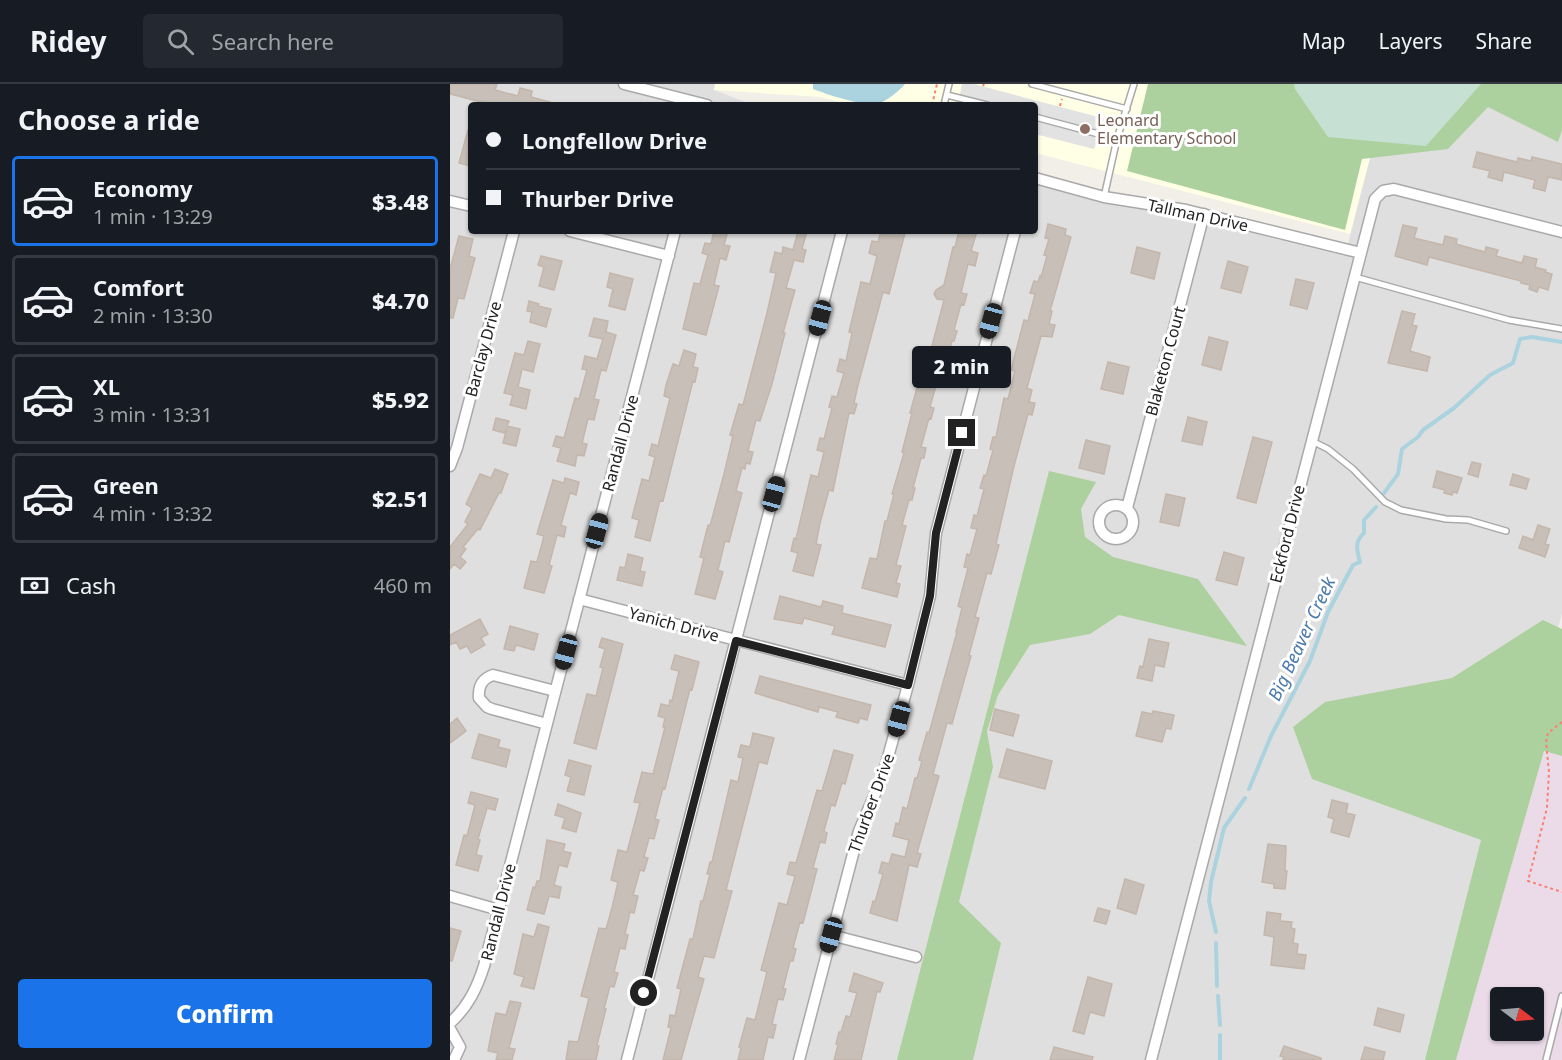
<!DOCTYPE html>
<html lang="en">
<head>
<meta charset="utf-8">
<style>
  :root { --surface:#171b24; --page:#242831; --text:#f1f3f6; --muted:#9ea1a6; --line:#363941; --accent:#1a73e8 }
  body { margin:0; font-family:"Noto Sans",sans-serif; background:var(--page); color:var(--text); height:100vh; display:flex; flex-direction:column; font-size:22px; white-space:nowrap }
  * { box-sizing:border-box; margin:0 }
  p { font-size:20px; color:var(--muted) }
  .icon { flex:none; width:33px; height:33px; fill:none; stroke:currentColor; stroke-width:2; stroke-linecap:round; stroke-linejoin:round }
  .map { position:relative; flex:1; overflow:hidden }
  .sheet { display:flex; flex-direction:column; background:var(--surface); width:450px }
  .sheet>* { flex:none }
  .guide { position:absolute; left:18px; top:18px; width:570px; height:132px; border-radius:6px; box-shadow:0 2px 4px #0004; display:grid; align-content:center; height:132px; padding:0 18px; background:var(--surface) }
  .needle { width:39px; rotate:106deg }
  .controls { position:absolute; left:1040px; top:903px; display:grid; gap:12px }
  .controls a { display:grid; place-items:center; width:54px; height:54px; border-radius:6px; background:var(--surface); box-shadow:0 2px 4px #0004; font-size:30px }
  .end { position:absolute; width:27px; height:27px; margin:-14px; border:8px solid #222; background:#fff; box-shadow:0 0 0 3px #fff }
  .from { border-radius:50% }
  .bubble { position:absolute; height:42px; border-radius:6px; background:var(--surface); box-shadow:0 2px 4px #0004; font-size:20px; font-weight:800; line-height:42px; text-align:center }
  .car { position:absolute; width:18px; height:36px; margin:-18px -9px; border-radius:8px; box-shadow:0 0 4px 2px #0007; background:linear-gradient(#222 24%,#8ab4d8 0 40%,#222 0 76%,#8ab4d8 0 86%,#222 0) }
  .guide b { display:flex; align-items:center; gap:21px; height:57px; font-size:22px }
  .guide b+b { border-top:2px solid var(--line) }
  .guide i { width:15px; height:15px; background:var(--text) }
  ul { padding:0; list-style:none }
  li { display:flex; align-items:center; gap:18px; height:90px; margin:0 12px 9px; padding:0 6px; border:3px solid var(--line); border-radius:6px }
  li div { flex:1 }
  li b { display:block; font-size:22px }
  li em { font-style:normal; font-weight:800 }
  li.active { border-color:var(--accent) }
  li>.icon { width:54px; height:54px; stroke-width:1.5 }
  h2 { padding:0 18px; font-size:27px; line-height:72px }
  .pay { display:flex; align-items:center; gap:15px; height:66px; padding:0 18px; font-size:22px }
  .pay p { margin-inline-start:auto }
  .button { display:flex; gap:12px; margin-top:auto; padding:12px 18px }
  .button a { flex:1; height:69px; border-radius:6px; background:var(--accent); color:#fff; font-size:24px; font-weight:800; line-height:69px; text-align:center }
  header { display:flex; align-items:center; gap:36px; box-sizing:border-box; height:84px; padding:0 30px; background:var(--surface); border-bottom:2px solid var(--line) }
  header strong { font-size:28px }
  nav { display:flex; gap:33px; margin-inline-start:auto; font-size:21px }
  .search { width:420px; height:54px; background:var(--page); display:flex; align-items:center; gap:15px; box-sizing:border-box; padding:0 21px; border-radius:6px; color:var(--muted); font-size:22px }
  main { display:flex; flex:1; min-height:0 }
  .map>svg:first-child { display:block }
  .residential { fill:#e0dfdf }
  .industrial { fill:#ebdbe8; fill-rule:evenodd }
  .education { fill:#ffffe5 }
  .forest { fill:#add19e }
  .wetland { fill:#c6e0d4 }
  .parking { fill:#e2e2e2 }
  .water { fill:#aad3df }
  .lines { fill:none; stroke-linecap:round; stroke-linejoin:round }
  .stream { stroke:#aad3df; stroke-width:4 }
  .building { fill:#c7bfb8; stroke:#c4b6ab; stroke-width:1.5 }
  .lane-casing { stroke:#a9a9a9; stroke-width:8 }
  .street-casing { stroke:#a9a9a9; stroke-width:13 }
  .path { stroke:#fa8072; stroke-width:2; stroke-dasharray:3 3; stroke-linecap:butt }
  .lane { stroke:#fff; stroke-width:5 }
  .street { stroke:#fff; stroke-width:10 }
  .route { stroke:#222; stroke-width:8 }
  .education-dot { fill:#8d6e63; stroke:#fff; stroke-width:2 }
  .labels { text-anchor:middle; stroke-width:6; stroke-linejoin:round; paint-order:stroke }
  .education-label { font-size:16px; fill:#785e54; stroke:#fff; text-anchor:start }
  .street-label { font-size:16px; fill:#222; stroke:#fff }
  .water-label { font-size:18px; font-style:italic; fill:#4a7aab; stroke:#fff }
</style>
</head>
<body>
<header>
<strong>Ridey</strong>
<div class="search"><svg class="icon" aria-label="search" viewBox="0 0 24 24"><circle cx="10" cy="10" r="6"/><path d="M15 15l6 6"/></svg>Search here</div>
<nav><a>Map</a><a>Layers</a><a>Share</a></nav>
</header>
<main>
<section class="sheet">
<h2>Choose a ride</h2>
<ul>
<li class="active"><svg class="icon" aria-label="car" viewBox="0 0 24 24"><path d="M5 17H2v-5l4-1 3-4h7l3 4 3 1v5h-3M9 17h6M6 11h13"/><circle cx="7" cy="17" r="2"/><circle cx="17" cy="17" r="2"/></svg><div><b>Economy</b><p>1 min · 13:29</p></div><em>$3.48</em></li>
<li><svg class="icon" aria-label="car" viewBox="0 0 24 24"><path d="M5 17H2v-5l4-1 3-4h7l3 4 3 1v5h-3M9 17h6M6 11h13"/><circle cx="7" cy="17" r="2"/><circle cx="17" cy="17" r="2"/></svg><div><b>Comfort</b><p>2 min · 13:30</p></div><em>$4.70</em></li>
<li><svg class="icon" aria-label="car" viewBox="0 0 24 24"><path d="M5 17H2v-5l4-1 3-4h7l3 4 3 1v5h-3M9 17h6M6 11h13"/><circle cx="7" cy="17" r="2"/><circle cx="17" cy="17" r="2"/></svg><div><b>XL</b><p>3 min · 13:31</p></div><em>$5.92</em></li>
<li><svg class="icon" aria-label="car" viewBox="0 0 24 24"><path d="M5 17H2v-5l4-1 3-4h7l3 4 3 1v5h-3M9 17h6M6 11h13"/><circle cx="7" cy="17" r="2"/><circle cx="17" cy="17" r="2"/></svg><div><b>Green</b><p>4 min · 13:32</p></div><em>$2.51</em></li>
</ul>
<div class="pay"><svg class="icon" aria-label="cash" viewBox="0 0 24 24"><path d="M3 7h18v10H3z"/><circle cx="12" cy="12" r="2"/></svg>Cash<p>460 m</p></div>
<div class="button"><a>Confirm</a></div>
</section>
<div class="map">
<svg width="1112" height="976" viewBox="0 0 1112 976">
  <rect width="100%" height="100%" fill="#f2efe9"/>
  <path class="residential" d="M0,0H265L264,6L303,21H21V147H585V95L895,172L939,0H1112V529L1058,739L991,976H0Z"/>
  <path class="industrial" d="M1094,667L1112,672V976H1006ZM1050,914H1083V946H1050Z"/>
  <path class="education" d="M265,0H939L900,150L585,69V21H401L371,13L264,6Z"/>
  <path class="forest" d="M698,0H1112V46L1108,58L1038,23L998,65L912,75L895,146L677,87Z
    M599,387L646,398L631,425L635,453L663,473L748,495L797,562L669,531L640,550L580,561L548,611L537,647L543,683L509,818L551,859L523,976H447Z
    M1093,536L1112,545V672L1094,667L1006,976H975L1031,756L862,695L843,643L875,618L1002,594Z"/>
  <path class="wetland" d="M844,0H1031L976,62L878,53L845,5Z"/>
  <path class="parking" d="M512,0H524L656,35L644,65L585,50V21H508Z"/>
  <path class="water" d="M363,0H455C448,8 434,20 423,20C406,20 379,11 363,5Z"/>
  <g class="lines">
    <path class="stream" d="M934,409L948,390L952,365L968,353L973,346L1004,324L1040,291L1063,279L1070,255L1082,253L1112,258
      M799,705L821,652L860,577L878,528L903,481L910,478C907,466 904,458 914,449V436L926,423
      M766,848L759,817L761,798L774,744L795,714
      M766,859L767,902
      M768,912L770,941
      M770,976V951"/>
  </g>
  <path class="building" d="M0,0H47L45,6L68,12L70,4L82,7L81,13L100,18V21H43L0,10Z
    M18,46L21,47V82L9,79Z
    M1027,68L1067,78L1068,74L1081,77L1082,73L1112,80V96L1098,93L1095,107L1083,104L1085,96L1054,88L1052,97L1038,93L1040,87L1023,83Z
    M598,140L616,145L615,151L621,153L600,227H602L599,240L605,241L602,253L591,252L577,304L582,306L579,318L585,319L582,331L578,330L564,382L546,460L549,461L541,490L537,489L525,533L529,534L519,571L521,572L502,640L497,639L483,690L489,692L467,769L471,770L467,783L459,781L447,837L420,829L423,817L425,818L433,790L429,789L432,778L439,780L442,770L455,773L459,756L443,752L446,739L449,740L453,723L457,725L465,694H467L472,677L469,676L477,648L479,649L507,548H506L512,524L508,522L518,484L514,483L517,470L520,471L527,445L521,444L524,431L527,432L534,405L530,404L534,391L536,392L543,366L540,365L543,353H546L554,314L558,315L565,287L561,286L574,236L578,237L585,210L580,209L584,197L588,198L590,192L591,193L597,172L594,171L599,155L595,154Z
    M953,141L967,144L964,154L993,161L995,152L1007,155L1006,160L1035,168L1036,163L1048,166L1046,172L1072,179L1074,172L1087,175L1085,183L1096,186L1095,188L1102,190L1098,206L1089,203L1087,208L1079,205L1080,201L1071,199V197L979,173L977,181L945,172Z
    M264,147H278L274,161L280,162L276,176L270,174L264,201L269,202L256,251L233,245L244,199L250,200L258,171L252,169L255,159L261,160Z
    M348,147H357L352,165L356,166L353,178L344,176L336,204L345,206L333,249H335L322,300L310,337L306,336L298,367L303,368L300,380L296,379L295,385L292,384L286,407L292,409L279,458L275,457L268,486L273,488L265,515L245,510L254,474L250,473L258,441L260,442L274,390L283,352L280,351L289,320L293,321L317,229L326,189L320,188L325,168L332,170L333,163L343,166Z
    M431,147L455,149L439,210L433,208L407,305L404,319L407,320L404,330L399,329L383,407L379,406L370,439L366,460L371,461L363,492L343,487L348,469L341,467L344,454L346,455L361,391L368,393L374,368L367,366L370,354L374,355L382,324L379,323L382,312L387,313L394,289L387,287L390,275L396,277L402,249L399,248L411,198L420,200L427,172L419,169L422,157L428,158Z
    M509,147H527L521,167L528,169L525,182L518,180L511,209L517,210L514,221L511,220L504,246L507,247L504,257H502L494,286L497,287L494,300L487,298L480,323L484,324L481,335L479,334L471,363L476,364L474,374H471L463,404H465L462,416H459L452,441L456,442L446,481L451,482L446,499L450,500L447,513L412,504L420,474L427,475L435,437H437L444,410H442L454,369L452,368L462,329H460L470,293H467L469,283L476,285L494,216L487,215L484,210L486,206L494,201L503,163H505Z
    M9,152L23,155L19,172L25,174L14,215L8,214L3,234H0V185Z
    M687,163L710,169L704,195L681,189Z
    M91,172L112,177L104,206L89,202L94,183L88,181Z
    M778,177L798,183L791,209L771,204Z
    M160,189L183,195L175,226L159,222L163,205L157,203Z
    M846,195L864,199L857,225L840,221Z
    M79,217L89,220L88,222L101,225L96,243L80,238L82,228L77,227Z
    M952,227L965,230L962,241L967,242L960,267L980,273L977,287L938,279Z
    M144,234L158,237L156,248L166,251L156,287L151,286L144,315L149,316L144,336L138,335L132,359L137,360L134,372L127,371L125,382L107,377L111,364L103,362L106,352L114,354L125,314L129,315L137,286L132,285L135,272L147,275L153,255L139,252Z
    M759,253L778,258L771,286L752,281Z
    M78,257L90,260L83,288L72,285L68,303L80,306L76,325L60,321L63,311L54,309L65,269L74,271Z
    M234,266L246,270L243,283L248,284L245,298L243,297L213,417L210,416L200,457L185,453L189,436L182,434L192,395L199,397L205,373L199,371L202,360L208,362L220,314L214,312L216,301L223,280L229,282Z
    M658,278L679,283L673,310L651,305Z
    M738,333L757,338L752,361L732,357Z
    M46,334L59,337L57,342L70,345L66,362L53,359L57,344L55,349L43,346Z
    M803,353L822,358L806,419L787,414Z
    M636,356L660,362L654,390L629,384Z
    M1022,378L1031,380L1028,393L1018,390Z
    M45,385L58,390L51,409H49L30,446L28,445L13,463L16,465L10,473L16,478L10,485L4,480L0,485V463L18,440L15,438L22,424L16,420L30,390L41,394Z
    M987,387L1012,394L1007,409L1003,408L1002,411L994,409L995,406L983,403Z
    M1063,390L1079,395L1076,405L1060,401Z
    M115,394L129,398L126,411L120,409L111,441L116,443L114,453L107,451L99,481L102,482L94,509L74,504L81,477L87,478L94,452L87,450L103,396L114,399Z
    M716,410L735,414L729,442L710,438Z
    M1088,441L1100,445L1095,460L1099,461L1095,473L1069,464L1073,452L1083,456Z
    M774,468L794,474L787,501L766,496Z
    M178,470L193,474L190,487L195,488L192,502L167,496L170,483L175,484Z
    M330,512L371,523L373,517L393,522L392,529L441,541L435,563L382,550L385,542L354,534L352,540L324,535Z
    M30,535L38,550L31,554L35,561L21,569L17,562L10,565L6,558L0,561V551Z
    M60,542L88,550L84,566L66,561L64,567L54,565Z
    M152,554L173,560L146,665L124,659L137,610L146,612L153,584L150,583L155,565L149,563Z
    M699,555L719,559L714,583L705,581L702,597L687,594L690,582L693,583Z
    M225,571L249,578L242,606L240,605L215,705L213,704L205,735L209,736L204,755L199,754L194,773L198,774L194,787L190,786L183,811L188,812L184,829L180,828L175,850L178,851L175,865L170,864L164,888L168,889L164,903L160,902L154,925H156L147,961L149,962L146,976H116L119,957L128,958L139,914L131,912L149,844L156,845L162,824L168,798L161,796L168,766L177,768L190,719L184,718L192,688L203,690L215,643H213L215,634L208,632L211,620L219,622L220,616L222,617L229,587L221,585Z
    M310,592L421,621L417,636L410,634L408,639L386,633L388,628L369,623L368,628L305,609Z
    M545,625L569,631L563,652L540,646Z
    M703,627L724,631L721,645L716,644L712,658L686,652L692,628L702,630Z
    M7,634L16,647L0,659V640Z
    M303,649L324,654L317,680L309,678L276,806L282,807L264,874L254,872L248,893L254,895L231,976H213L221,944L218,943L220,931L225,932L231,905L227,904L240,855H243L251,817H253L260,790H257L260,778H262L281,696L288,698L293,674L288,673L291,661L300,663Z
    M29,650L50,656L48,663L60,666L56,683L22,674Z
    M557,665L602,677L595,705L549,693Z
    M384,666L403,671L395,700L392,699L385,722L381,721L374,747L377,749L375,759L370,758L363,784L367,785L353,839L350,838L343,864L346,865L343,877H340L333,905H336L333,916L328,915L322,940L326,941L323,954L318,953L313,976H288L291,964L289,963L297,934L305,936L317,888L311,886L329,819L337,821L345,792L337,790L340,778L346,779L367,706L372,707Z
    M119,676L141,682L134,711L117,707L121,693L115,691Z
    M21,708L48,715L45,726L37,724L28,755L30,756L26,771L32,772L28,787L6,781L14,751L17,752L25,721L18,719Z
    M882,716L898,720L896,729L905,731L899,753L881,748L884,735L878,733Z
    M108,720L131,729L126,748L112,744L115,734L105,731Z
    M97,756L115,760L113,767L121,769L117,783L109,781L104,801L111,803L109,814L99,812L94,830L77,826L83,803L85,804L87,797H90Z
    M818,760L836,762L835,787H837L835,805L824,804V800L812,798Z
    M675,795L694,801L686,830L667,824Z
    M648,824L660,827L656,840L644,837Z
    M817,828L831,830L830,837L842,838L841,844L845,845L843,859L848,860L847,870L856,871L854,885L821,881L824,853L814,851Z
    M88,840L99,843L84,905L71,902L74,893L64,890L73,850L84,853Z
    M0,844L11,847L2,877H0Z
    M404,889L433,899L430,908L427,907L411,976H384L388,961L386,960L389,948H391L396,932L400,933L407,909L399,907Z
    M638,893L662,900L654,932L640,928L634,950L623,947Z
    M60,917L71,919L59,964L65,965L62,976H46L48,969L38,967L43,941L46,929L56,931Z
    M928,924L954,931L950,948L924,941Z
    M834,962L871,974V976H833L834,973L830,972Z
    M604,963L643,973L642,976H600Z
    M915,963L935,968L933,976H911Z"/>
  <g class="lines">
    <g class="lane-casing">
      <path id="lane" d="M582,0L677,25
        M497,11L537,21
        M494,21L499,0
        M585,33L667,55
        M654,113L667,55L684,0
        M905,193L1059,236L1112,245
        M862,357L878,365L903,385L935,418L951,426L996,435L1018,436L1056,447
        M1096,976L1112,912"/>
    </g>
    <g class="street-casing">
      <path id="street" d="M174,0L257,21
        M585,94L654,113L736,126L911,169
        M0,117L21,122
        M120,147L219,172
        M0,382L7,364L64,147
        M649 438a17 17 0 1 1 34 0a17 17 0 1 1-34 0Z
        M677,424L754,130
        M129,515L458,601
        M97,640L42,625L37,623L29,614C28,602 32,595 43,591L105,607
        M0,812L49,826
        M381,851L466,873
        M0,939C18,923 27,904 34,882L225,147
        M0,945L10,963L4,976
        M177,976L392,147
        M349,976L409,747L433,691L458,601L480,512L486,449L565,147
        M701,976L925,115L933,107L944,105L1112,148"/>
    </g>
    <path class="path" d="M533,2L534,0
      M482,21L487,0
      M610,22L612,15
      M1112,638L1098,649L1096,658L1099,688L1097,724L1078,797L1112,808"/>
    <use href="#lane" class="lane"/>
    <use href="#street" class="street"/>
  </g>
  <g class="lines">
    <path class="route" d="M194,909L286,557L458,601L480,512L486,449L512,349"/>
  </g>
  <circle class="education-dot" cx="635" cy="45" r="6"/>
  <g class="labels">
    <g class="education-label">
      <text x="647" y="42">Leonard<tspan x="647" dy="18">Elementary School</tspan></text>
    </g>
    <g class="street-label">
      <text transform="translate(748 131) rotate(12)" y="6">Tallman Drive</text>
      <text transform="translate(33 265) rotate(-75)" y="6">Barclay Drive</text>
      <text transform="translate(715 277) rotate(-75)" y="6">Blaketon Court</text>
      <text transform="translate(170 359) rotate(-75)" y="6">Randall Drive</text>
      <text transform="translate(837 450) rotate(-76)" y="6">Eckford Drive</text>
      <text transform="translate(224 540) rotate(15)" y="6">Yanich Drive</text>
      <text transform="translate(421 719) rotate(-70)" y="6">Thurber Drive</text>
      <text transform="translate(48 828) rotate(-76)" y="6">Randall Drive</text>
    </g>
    <g class="water-label">
      <text transform="translate(852 555) rotate(-65)" y="6">Big Beaver Creek</text>
    </g>
  </g>
</svg>
<div class="controls">
<a><svg class="needle" viewBox="-14 -14 28 28"><path d="M0-13l5 13h-10z" fill="#e53935"/><path d="M0 13l5-13h-10z" fill="#9ea1a6"/></svg></a>
</div>
<i class="end from" style="left:194px;top:909px"></i>
<i class="end" style="left:512px;top:349px"></i>
<div class="bubble" style="left:462px;top:262px;width:99px">2 min</div>
<i class="car" style="left:370px;top:234px;rotate:195deg"></i>
<i class="car" style="left:541px;top:237px;rotate:195deg"></i>
<i class="car" style="left:324px;top:410px;rotate:15deg"></i>
<i class="car" style="left:147px;top:447px;rotate:15deg"></i>
<i class="car" style="left:116px;top:568px;rotate:195deg"></i>
<i class="car" style="left:449px;top:635px;rotate:195deg"></i>
<i class="car" style="left:381px;top:851px;rotate:195deg"></i>
<div class="guide">
<b><i class="from"></i>Longfellow Drive</b>
<b><i></i>Thurber Drive</b>
</div>
</div>
</main>
</body>
</html>
